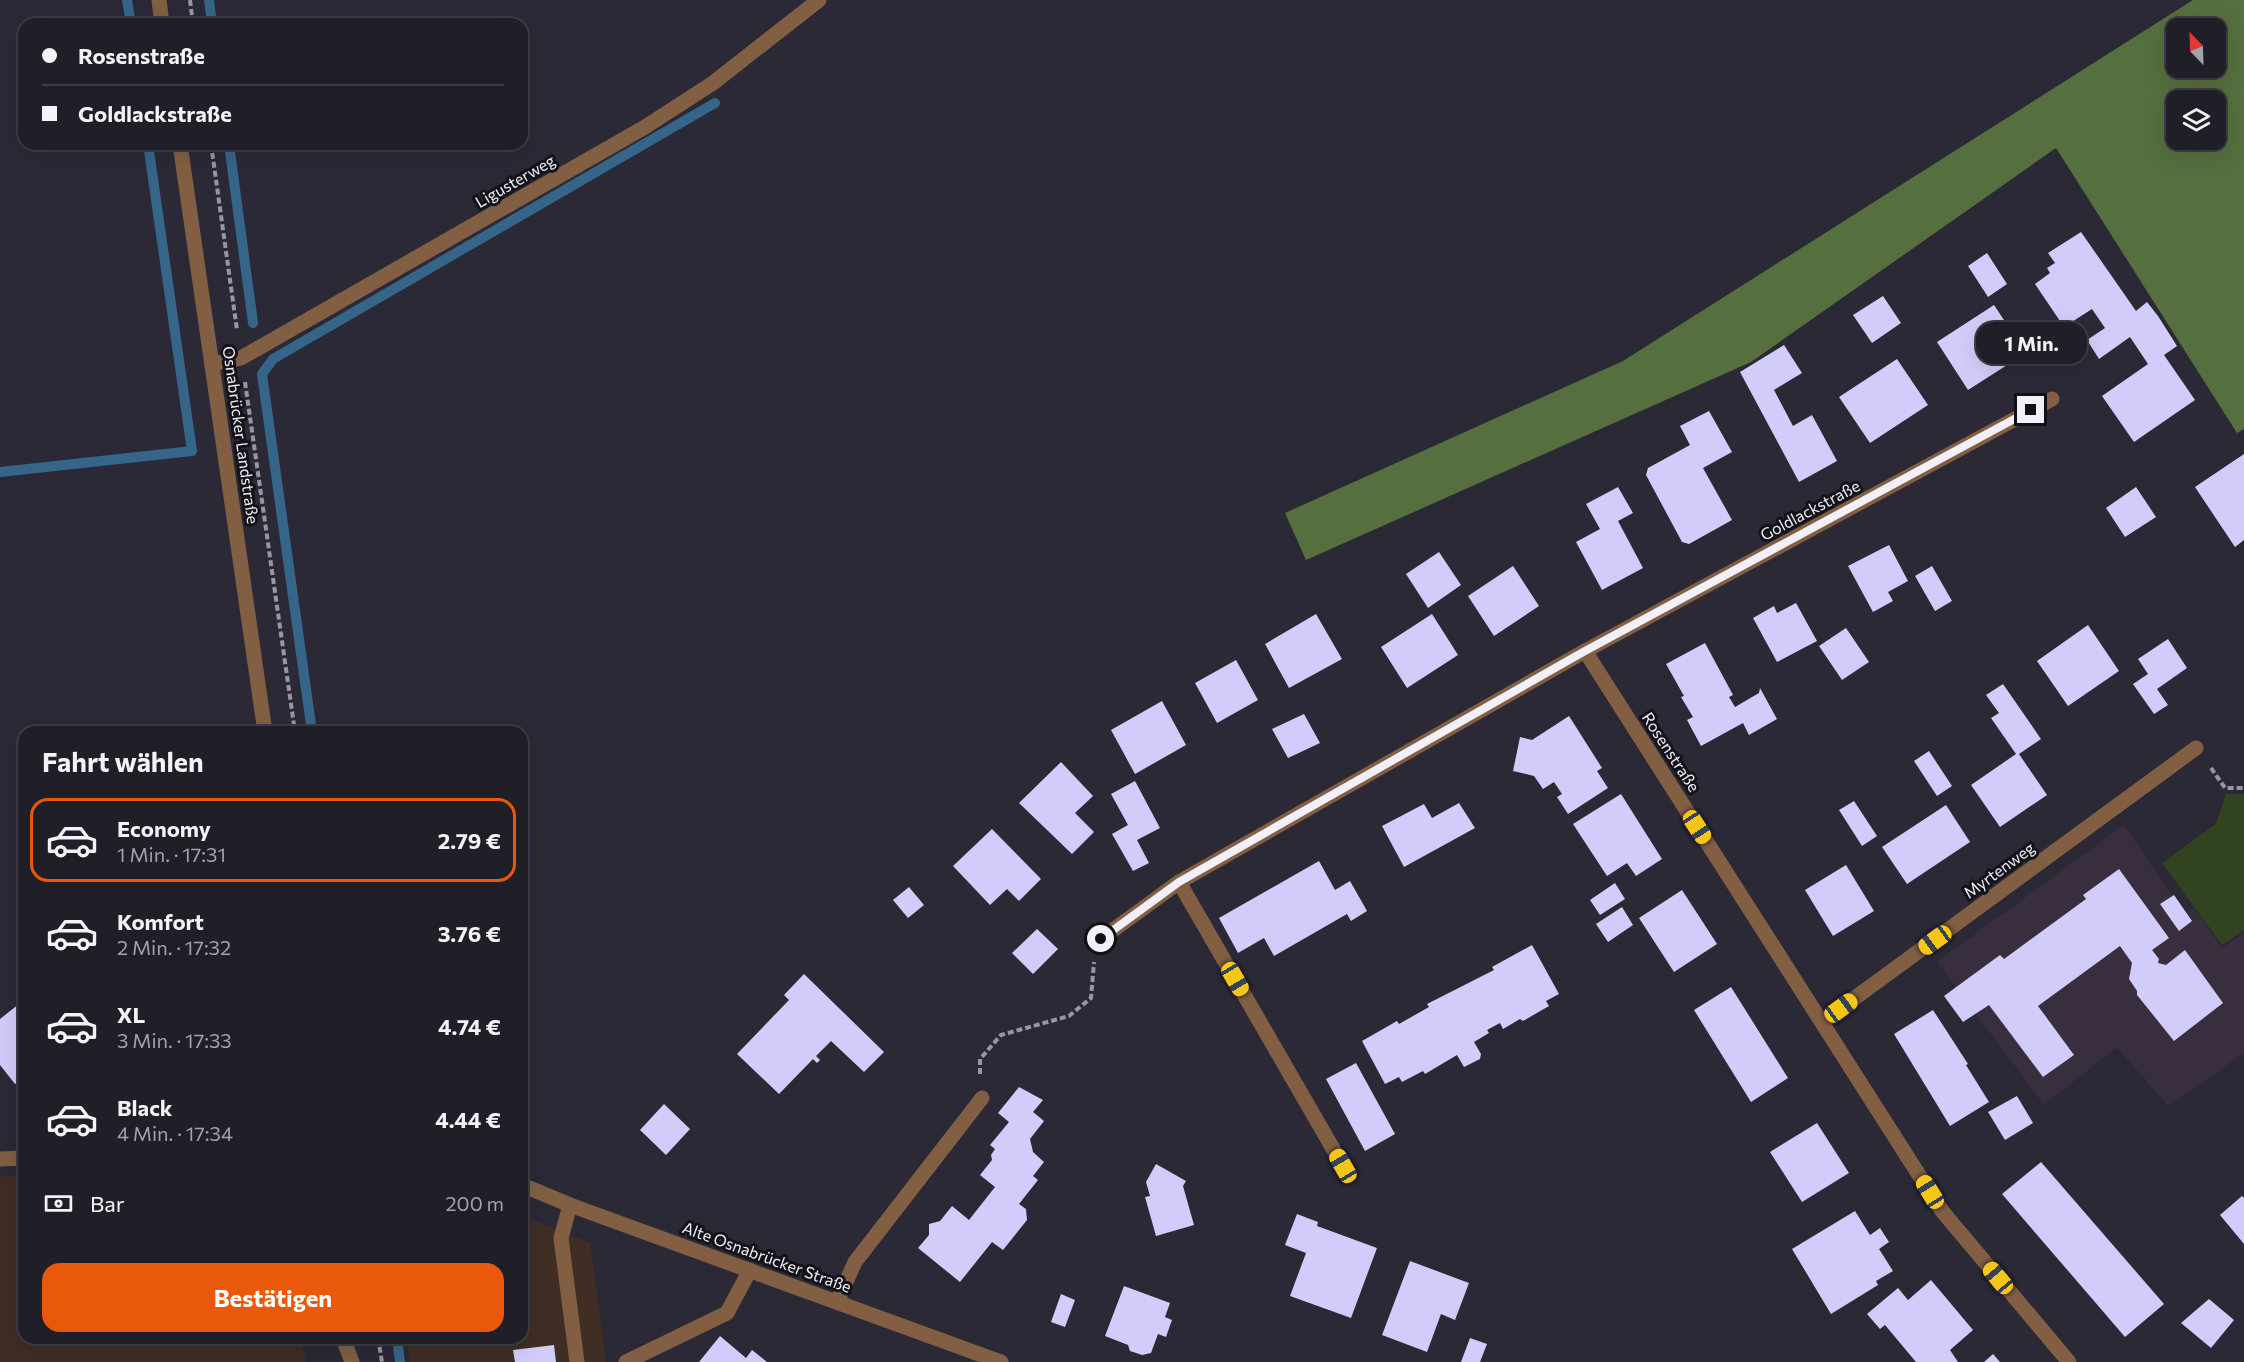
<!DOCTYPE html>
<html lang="de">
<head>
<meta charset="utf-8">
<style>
  :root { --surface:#201f28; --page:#282730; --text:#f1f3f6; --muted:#a2a2a8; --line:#3d3d45; --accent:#ea580c }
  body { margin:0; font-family:Commissioner,sans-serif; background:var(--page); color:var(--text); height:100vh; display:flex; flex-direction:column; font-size:22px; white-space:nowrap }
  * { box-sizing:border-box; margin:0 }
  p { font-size:20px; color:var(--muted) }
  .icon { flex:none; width:33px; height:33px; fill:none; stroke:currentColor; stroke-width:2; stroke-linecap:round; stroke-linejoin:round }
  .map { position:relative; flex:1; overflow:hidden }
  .sheet { position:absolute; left:18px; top:726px; width:510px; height:618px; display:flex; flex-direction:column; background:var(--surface); border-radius:18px; box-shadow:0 6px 24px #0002,0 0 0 2px var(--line) }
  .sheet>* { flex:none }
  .guide { position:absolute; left:18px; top:18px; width:510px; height:132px; border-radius:18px; box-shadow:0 6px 24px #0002,0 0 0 2px var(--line); display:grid; align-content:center; height:132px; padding:0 24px; background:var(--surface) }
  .needle { width:39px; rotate:337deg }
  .controls { position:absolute; left:2166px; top:18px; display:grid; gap:12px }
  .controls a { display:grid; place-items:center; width:60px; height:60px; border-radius:12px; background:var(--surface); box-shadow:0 6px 24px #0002,0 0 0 2px var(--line); font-size:30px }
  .end { position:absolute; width:27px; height:27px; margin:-14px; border:8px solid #f1f0f9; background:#111; box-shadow:0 0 0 3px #111 }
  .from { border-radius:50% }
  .bubble { position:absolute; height:42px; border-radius:18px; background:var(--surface); box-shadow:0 6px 24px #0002,0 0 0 2px var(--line); font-size:20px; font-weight:700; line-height:42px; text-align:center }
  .car { position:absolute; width:18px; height:36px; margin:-18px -9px; border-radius:8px; box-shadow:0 0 4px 2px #0007; background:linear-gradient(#f5c518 24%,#345 0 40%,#f5c518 0 76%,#345 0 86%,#f5c518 0) }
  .guide b { display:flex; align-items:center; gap:21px; height:57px; font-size:22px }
  .guide b+b { border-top:2px solid var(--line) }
  .guide i { width:15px; height:15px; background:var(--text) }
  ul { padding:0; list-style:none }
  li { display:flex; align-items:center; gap:18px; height:84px; margin:0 12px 9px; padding:0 12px; border:3px solid transparent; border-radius:18px }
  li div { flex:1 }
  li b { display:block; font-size:22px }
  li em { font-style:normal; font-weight:700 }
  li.on { border-color:var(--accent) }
  li>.icon { width:54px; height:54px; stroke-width:1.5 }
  h2 { padding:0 24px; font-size:27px; line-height:72px }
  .pay { display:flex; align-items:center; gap:15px; height:66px; padding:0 24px; font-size:22px }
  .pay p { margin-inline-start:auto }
  .button { display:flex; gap:12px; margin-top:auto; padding:12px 24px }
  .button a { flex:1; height:69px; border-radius:18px; background:var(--accent); color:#fff; font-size:24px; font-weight:700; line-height:69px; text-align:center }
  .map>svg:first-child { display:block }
  .industrial { fill:#402e25 }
  .education { fill:#392e3d }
  .green { fill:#31441f }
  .forest { fill:#566f3e; fill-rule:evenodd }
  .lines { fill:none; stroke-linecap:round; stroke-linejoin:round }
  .stream { stroke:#356689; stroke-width:10 }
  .building { fill:#d2ccfa }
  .path { stroke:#9896a1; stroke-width:4; stroke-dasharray:6 3; stroke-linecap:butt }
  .service { stroke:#825f43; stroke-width:15 }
  .minor { stroke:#825f43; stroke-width:15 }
  .tertiary { stroke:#825f43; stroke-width:15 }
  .route { stroke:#f1f0f9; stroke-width:8 }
  .labels { text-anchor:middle; stroke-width:6; stroke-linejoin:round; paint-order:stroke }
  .street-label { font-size:16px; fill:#f1f0f9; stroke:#141319 }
</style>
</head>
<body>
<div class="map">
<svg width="2244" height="1362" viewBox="0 0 2244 1362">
  <rect width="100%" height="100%" fill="#2b2936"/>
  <path class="industrial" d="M24,1176V1338H301L306,1362H0V1177Z
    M522,1216L590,1243L606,1362H410L407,1338H522Z"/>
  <path class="education" d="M2124,825L2171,895L2173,894L2186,912L2194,908L2222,948L2244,933V1053L2168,1106L2117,1047L2044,1105L1937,962Z"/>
  <path class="green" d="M2226,794H2244V930L2222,945L2162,863L2216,824Z"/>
  <path class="forest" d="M2193,0H2244V429L2237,433L2056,148L1751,362L1306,560L1285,513L1623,361ZM2176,28H2216V68H2176ZM2176,100H2216V140H2176Z"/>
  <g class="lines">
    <path class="stream" d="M127,0L131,24
      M209,0L212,24
      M229,144L253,323
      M0,472L192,451L148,144
      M312,732L262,374L273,359L715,103
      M522,1213L524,1214
      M397,1338L400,1362"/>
  </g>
  <path class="building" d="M2081,232L2136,311L2147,302L2158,316L2177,346L2164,355L2195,400L2134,442L2102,396L2148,364L2130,337L2099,359L2087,340L2105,328L2092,309L2064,327L2035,284L2050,273L2047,268L2055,263L2048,253Z
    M1987,253L2007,284L1988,297L1968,266Z
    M1883,296L1901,323L1872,343L1853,315Z
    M1994,305L2026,353L1968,390L1937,342Z
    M1784,345L1802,373L1774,390L1793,426L1812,415L1837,461L1799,482L1740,372Z
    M1897,359L1928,405L1870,443L1839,397Z
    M1709,411L1732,452L1703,468L1732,520L1689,544L1682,542L1646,475L1648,468L1690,445L1680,426Z
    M2244,454V540L2235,547L2195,487Z
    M1618,487L1633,513L1618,521L1643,568L1602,590L1576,542L1600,529L1586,504Z
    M2136,487L2156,517L2125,537L2106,508Z
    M1889,545L1908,581L1888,592L1893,601L1873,612L1848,566Z
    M1439,552L1461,585L1428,608L1406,574Z
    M1513,566L1539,606L1494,636L1468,596Z
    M1932,566L1952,601L1935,611L1915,576Z
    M1796,603L1817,641L1777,662L1753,618L1774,606L1777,613Z
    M1316,614L1342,659L1289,688L1265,644Z
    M1432,614L1458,655L1407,688L1381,647Z
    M2088,625L2119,671L2068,706L2037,661Z
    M1846,628L1869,662L1842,680L1819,646Z
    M2168,639L2187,668L2157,689L2168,705L2154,714L2133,684L2148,674L2138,659Z
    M1705,643L1733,695L1729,697L1735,707L1759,693L1760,688L1777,719L1749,735L1743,723L1701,746L1687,720L1693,717L1681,697L1684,696L1666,664Z
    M1236,660L1258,700L1217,723L1195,683Z
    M2003,684L2041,739L2019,754L2047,795L2000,827L1971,785L2016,754L1991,718L1999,713L1986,695Z
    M1162,701L1186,745L1135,774L1111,730Z
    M1304,714L1320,743L1288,758L1272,729Z
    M1569,716L1602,768L1597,771L1608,788L1568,814L1557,797L1562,794L1554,782L1543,789L1534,776L1513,771L1520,737L1532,740Z
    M1929,751L1952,786L1937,796L1914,761Z
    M1061,762L1093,796L1075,813L1094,832L1072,854L1019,803Z
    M1135,781L1160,828L1137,840L1149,863L1133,871L1112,834L1128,825L1111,794Z
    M1621,794L1662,859L1636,876L1627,863L1607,876L1573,824Z
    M1854,801L1877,836L1862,846L1839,810Z
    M1459,803L1475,828L1404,867L1382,826L1424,804L1432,818Z
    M1946,805L1970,842L1907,884L1882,847Z
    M992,829L1041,879L1019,901L1007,889L990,905L953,866Z
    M1319,861L1335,890L1350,881L1367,911L1351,921L1347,914L1274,956L1264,938L1238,953L1219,918Z
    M1846,865L1874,911L1833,936L1805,890Z
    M2119,869L2169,938L2152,950L2159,959L2158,963L2166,965L2185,950L2223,1003L2174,1041L2137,995V991L2129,979L2132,963L2120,946L2038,1006L2074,1055L2043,1077L1989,1005L1963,1022L1944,996L2000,955L2004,959L2086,899L2083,895Z
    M1615,883L1625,899L1600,915L1590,900Z
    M909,887L924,905L908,918L893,900Z
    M1682,890L1717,944L1674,972L1639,918Z
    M2174,895L2192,921L2179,931L2160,904Z
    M1622,907L1633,925L1608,942L1596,924Z
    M1037,929L1058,949L1033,974L1012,953Z
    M1532,945L1559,994L1546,1001L1549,1006L1523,1021L1520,1019L1503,1029L1500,1023L1487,1030L1489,1033L1474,1042L1481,1054L1480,1059L1464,1067L1457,1055L1425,1074L1423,1071L1402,1082L1399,1077L1385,1084L1362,1041L1397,1021L1399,1024L1429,1007L1427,1004L1494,970L1492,967Z
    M804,974L884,1052L864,1072L831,1041L816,1056L820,1060L817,1063L813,1059L779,1094L737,1054L789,1000L784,995Z
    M1731,987L1788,1078L1751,1102L1694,1010Z
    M24,1000V1077L15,1084L0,1065V1019Z
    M1933,1010L1968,1064L1966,1065L1989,1102L1950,1126L1894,1034Z
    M1356,1063L1395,1134L1365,1151L1326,1079Z
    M1019,1087L1043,1100L1033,1112L1044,1121L1030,1139L1033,1152L1044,1162L1033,1176L1038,1180L1019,1204L1026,1209L1027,1220L1003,1250L992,1242L960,1282L918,1248L929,1235V1224L940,1221L952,1206L969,1220L995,1187L980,1175L992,1160L991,1155L995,1149L990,1145L1009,1122L998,1113Z
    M2017,1096L2033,1123L2005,1140L1988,1112Z
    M664,1104L690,1129L666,1155L640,1130Z
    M1817,1123L1849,1173L1802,1202L1770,1152Z
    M2041,1162L2164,1304L2125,1337L2002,1194Z
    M1156,1164L1186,1181L1183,1186L1194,1225L1156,1236L1145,1197L1150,1196L1146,1182Z
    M2242,1196L2244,1198V1244L2220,1215Z
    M1855,1211L1870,1235L1880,1228L1889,1242L1879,1249L1893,1271L1876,1281L1878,1285L1831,1314L1792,1249Z
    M1297,1214L1318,1222L1317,1226L1377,1248L1351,1318L1290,1296L1306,1253L1285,1245Z
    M1410,1261L1469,1283L1455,1320L1441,1314L1427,1352L1382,1335Z
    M1931,1280L1973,1330L1950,1350L1958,1362H1916L1885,1325L1880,1329L1867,1314L1898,1288L1908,1300Z
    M1124,1286L1170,1303L1165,1317L1172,1320L1166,1337L1158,1334L1151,1353L1142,1355L1130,1351L1128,1345L1105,1336Z
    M1061,1294L1075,1300L1065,1327L1051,1322Z
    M2209,1299L2234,1320L2211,1348L2181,1323Z
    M720,1336L746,1358L752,1350L767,1362H699Z
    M1470,1338L1487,1344L1480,1362H1461Z
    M554,1345L556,1362H515L513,1350Z
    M1993,1354L2000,1362H1984Z"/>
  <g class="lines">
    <path class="path" d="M190,0L193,24
      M211,144L237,330
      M245,382L295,732
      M2211,768L2225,788H2244
      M980,1074V1059L1001,1035L1069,1016L1091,998L1094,962
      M378,1338L382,1362"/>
    <path class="service" d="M1179,882L1343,1166
      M570,1205L561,1238L577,1362
      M837,1302L855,1262L982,1098
      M626,1362L727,1313L750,1270"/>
    <path class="minor" d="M212,364L241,358L645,127L713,83L819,0
      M1585,651L1942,1211L2069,1362
      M1101,939L1179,882L1585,651L2052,399
      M1822,1022L2196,748
      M0,1159L24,1158
      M522,1185L570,1205L1001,1362"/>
    <path class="tertiary" d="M159,0L162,24
      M180,144L265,732
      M343,1338L352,1362"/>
  </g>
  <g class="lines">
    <path class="route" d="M1101,939L1179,882L1585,651L2031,410"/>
  </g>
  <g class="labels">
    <g class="street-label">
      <text transform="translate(515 181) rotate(-30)" y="6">Ligusterweg</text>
      <text transform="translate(241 435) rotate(82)" y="6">Osnabrücker Landstraße</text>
      <text transform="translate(1810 510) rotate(-28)" y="6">Goldlackstraße</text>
      <text transform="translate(1671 752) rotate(57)" y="6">Rosenstraße</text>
      <text transform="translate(1999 870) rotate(-36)" y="6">Myrtenweg</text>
      <text transform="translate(767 1257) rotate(20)" y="6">Alte Osnabrücker Straße</text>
    </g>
  </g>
</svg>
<div class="controls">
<a><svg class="needle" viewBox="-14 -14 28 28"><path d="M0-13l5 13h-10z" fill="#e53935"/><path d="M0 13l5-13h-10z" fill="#a2a2a8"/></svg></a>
<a><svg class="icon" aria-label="layers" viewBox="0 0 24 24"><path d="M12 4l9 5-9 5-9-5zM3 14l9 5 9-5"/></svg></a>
</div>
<i class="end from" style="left:1101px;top:939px"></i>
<i class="end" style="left:2031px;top:410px"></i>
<div class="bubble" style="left:1976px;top:322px;width:111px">1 Min.</div>
<i class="car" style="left:1697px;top:827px;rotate:147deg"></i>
<i class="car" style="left:1935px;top:940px;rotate:234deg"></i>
<i class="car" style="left:1235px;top:979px;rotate:150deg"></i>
<i class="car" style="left:1841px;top:1008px;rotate:54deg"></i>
<i class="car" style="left:1343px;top:1166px;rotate:330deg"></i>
<i class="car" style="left:1930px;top:1192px;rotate:328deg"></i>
<i class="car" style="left:1998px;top:1278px;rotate:320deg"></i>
<div class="guide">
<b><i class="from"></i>Rosenstraße</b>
<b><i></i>Goldlackstraße</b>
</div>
<section class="sheet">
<h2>Fahrt wählen</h2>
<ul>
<li class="on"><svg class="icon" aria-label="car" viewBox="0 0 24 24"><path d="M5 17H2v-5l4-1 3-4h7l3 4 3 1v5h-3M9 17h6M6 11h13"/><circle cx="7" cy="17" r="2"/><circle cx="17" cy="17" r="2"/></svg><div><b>Economy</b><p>1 Min. · 17:31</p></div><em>2.79 €</em></li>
<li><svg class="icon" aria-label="car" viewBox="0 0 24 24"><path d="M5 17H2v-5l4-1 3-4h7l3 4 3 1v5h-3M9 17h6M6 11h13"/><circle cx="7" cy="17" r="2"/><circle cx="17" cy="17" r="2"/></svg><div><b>Komfort</b><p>2 Min. · 17:32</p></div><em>3.76 €</em></li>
<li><svg class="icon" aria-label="car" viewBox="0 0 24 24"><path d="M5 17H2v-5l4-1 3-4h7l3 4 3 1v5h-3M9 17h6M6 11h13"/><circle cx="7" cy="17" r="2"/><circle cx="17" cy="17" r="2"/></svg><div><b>XL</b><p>3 Min. · 17:33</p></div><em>4.74 €</em></li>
<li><svg class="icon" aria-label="car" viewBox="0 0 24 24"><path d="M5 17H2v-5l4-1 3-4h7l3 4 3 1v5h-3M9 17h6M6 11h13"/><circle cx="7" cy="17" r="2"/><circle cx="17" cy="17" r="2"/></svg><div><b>Black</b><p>4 Min. · 17:34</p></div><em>4.44 €</em></li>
</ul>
<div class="pay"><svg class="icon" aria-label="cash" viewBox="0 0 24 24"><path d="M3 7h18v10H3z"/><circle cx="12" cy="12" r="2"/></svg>Bar<p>200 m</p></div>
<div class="button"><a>Bestätigen</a></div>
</section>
</div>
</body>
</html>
